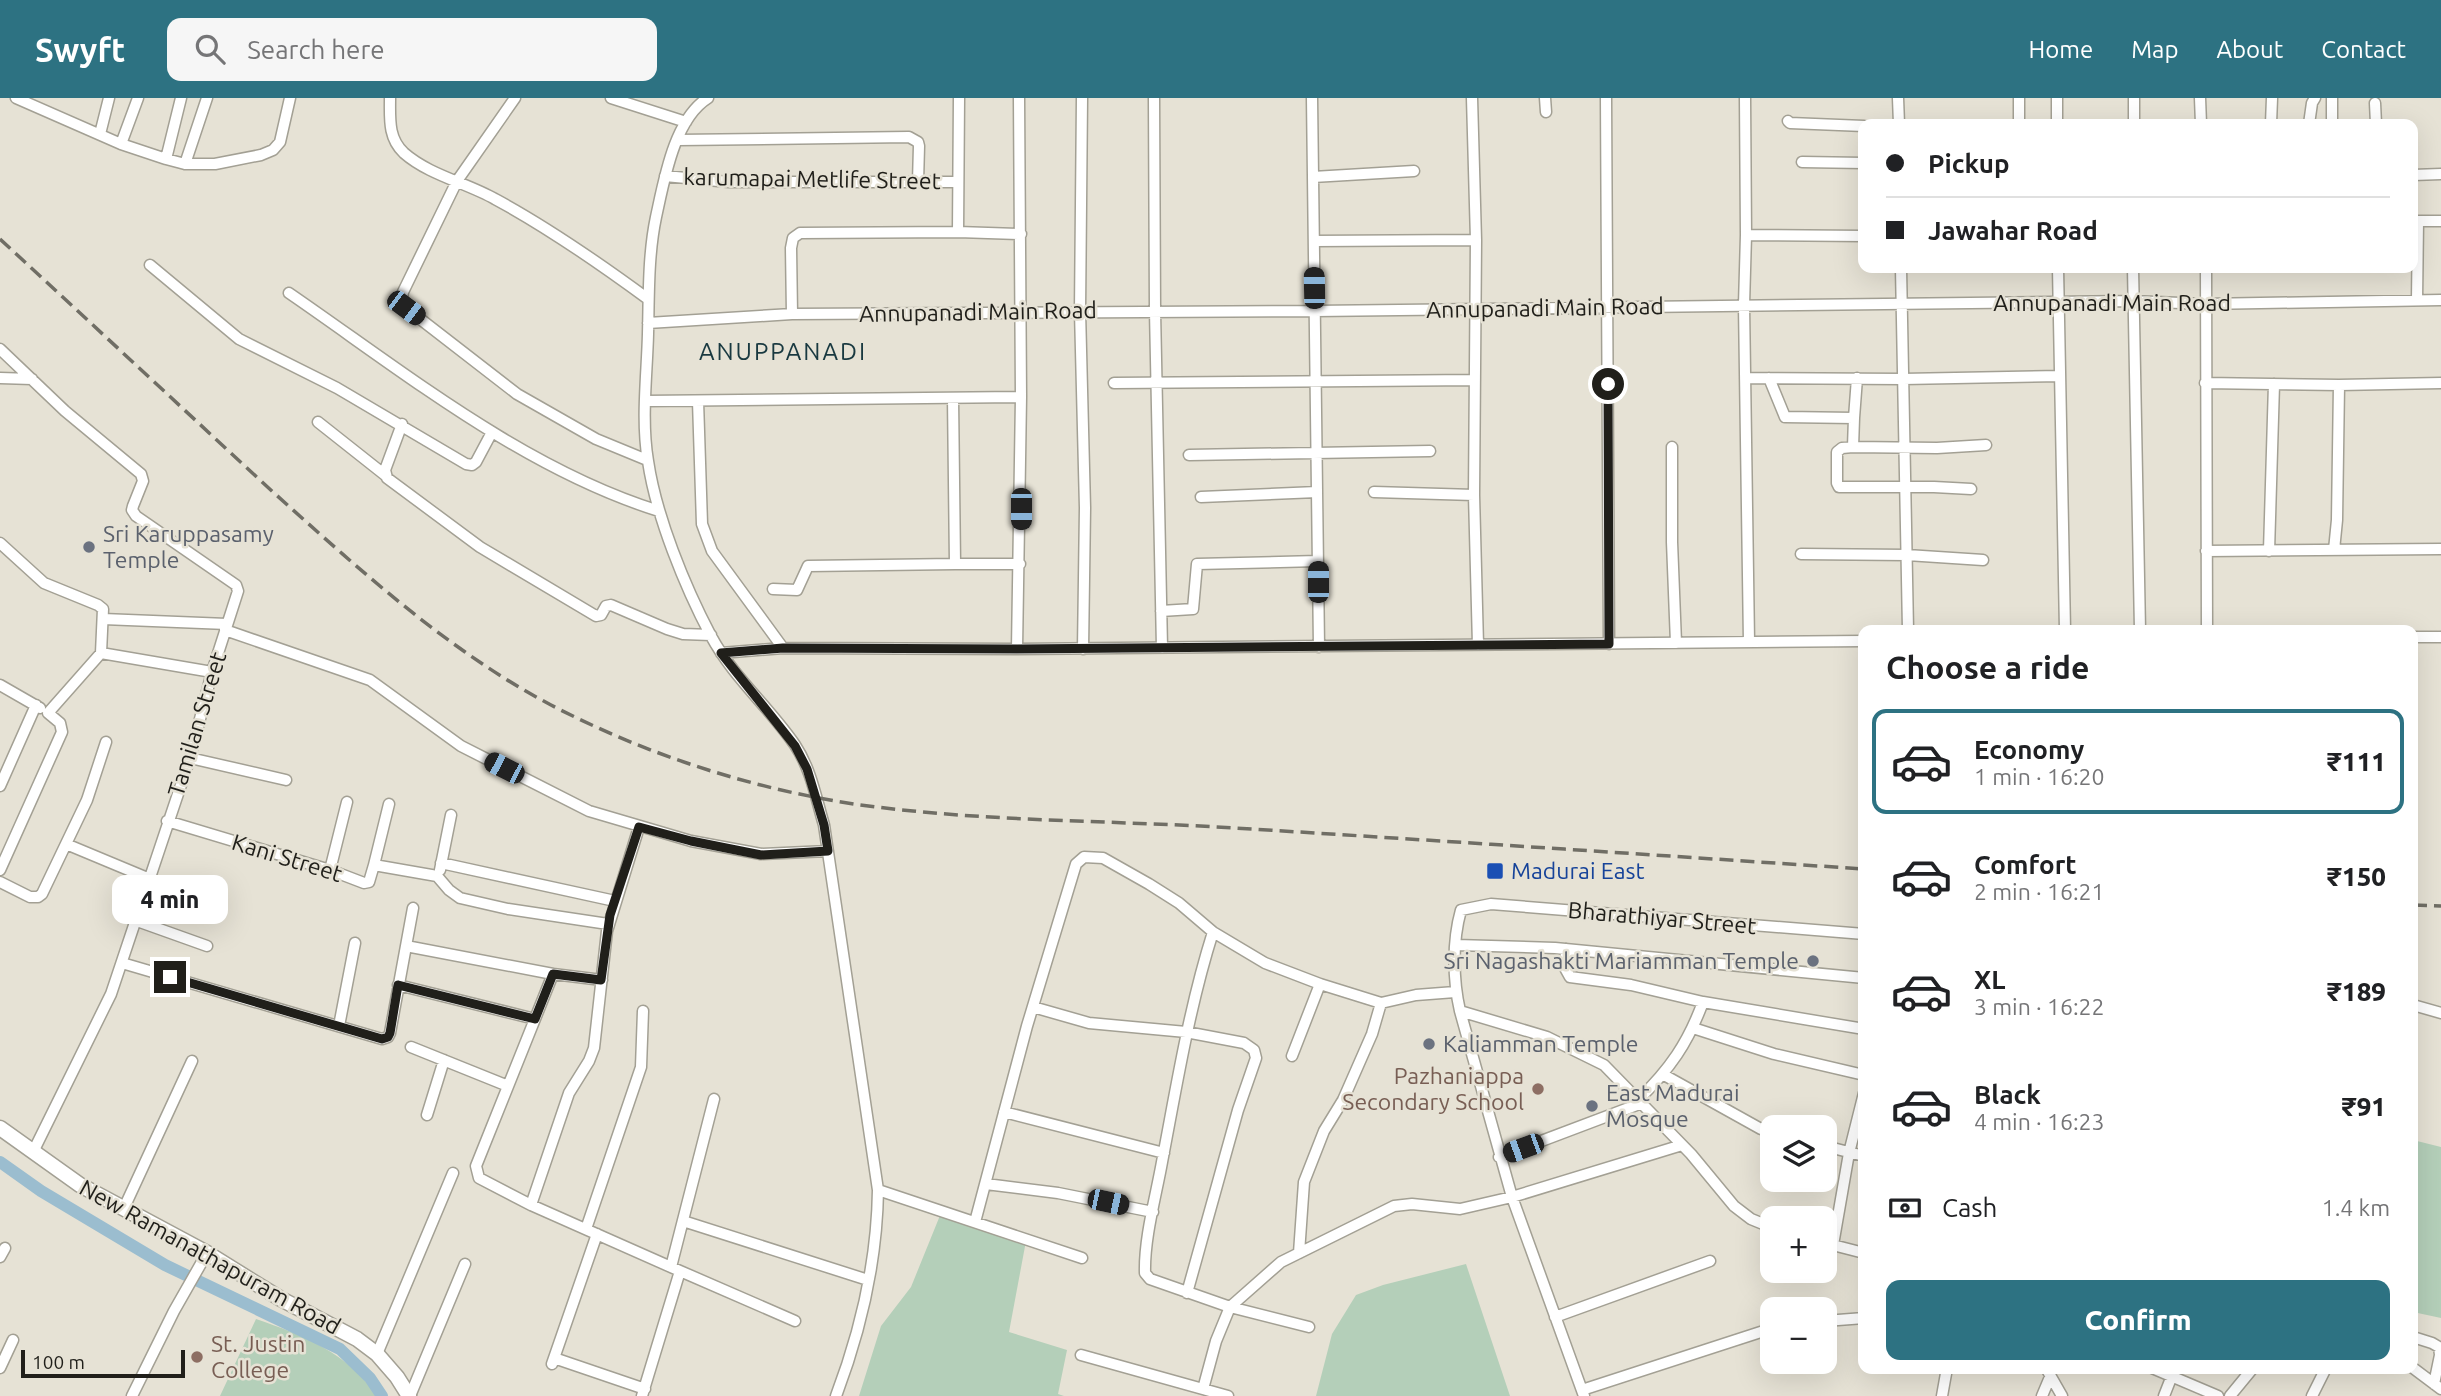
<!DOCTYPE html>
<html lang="en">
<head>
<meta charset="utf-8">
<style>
  :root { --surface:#fff; --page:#f6f6f6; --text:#202124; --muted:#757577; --line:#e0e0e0; --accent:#2d7282 }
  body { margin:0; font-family:Ubuntu,sans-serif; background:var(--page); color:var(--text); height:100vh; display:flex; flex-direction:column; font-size:26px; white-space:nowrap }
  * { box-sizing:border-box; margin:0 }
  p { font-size:23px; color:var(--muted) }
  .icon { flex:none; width:38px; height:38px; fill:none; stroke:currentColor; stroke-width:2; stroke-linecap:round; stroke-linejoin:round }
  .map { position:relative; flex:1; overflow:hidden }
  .side { position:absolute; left:1858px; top:527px; width:560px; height:749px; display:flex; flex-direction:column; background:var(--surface); border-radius:14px; box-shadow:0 7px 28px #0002 }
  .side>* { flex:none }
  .banner { position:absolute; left:1858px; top:21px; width:560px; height:154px; border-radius:14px; box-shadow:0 7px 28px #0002; display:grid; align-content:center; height:154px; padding:0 28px; background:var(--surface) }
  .controls { position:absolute; left:1760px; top:1017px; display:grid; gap:14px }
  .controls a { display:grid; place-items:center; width:77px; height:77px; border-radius:14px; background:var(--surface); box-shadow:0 7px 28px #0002; font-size:35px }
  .scale { position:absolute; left:21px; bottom:18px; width:164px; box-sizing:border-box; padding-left:7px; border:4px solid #201f1a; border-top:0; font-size:19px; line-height:24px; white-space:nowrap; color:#201f1a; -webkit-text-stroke:5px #e6e2d5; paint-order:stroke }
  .end { position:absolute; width:32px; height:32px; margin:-16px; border:9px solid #201f1a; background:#fff; box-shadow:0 0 0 4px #fff }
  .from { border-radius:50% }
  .bubble { position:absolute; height:49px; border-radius:14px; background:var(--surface); box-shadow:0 7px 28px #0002; font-size:23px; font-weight:800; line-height:49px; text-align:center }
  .car { position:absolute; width:21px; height:42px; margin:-21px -10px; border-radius:9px; box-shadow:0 0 5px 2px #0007; background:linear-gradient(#222 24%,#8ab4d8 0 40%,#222 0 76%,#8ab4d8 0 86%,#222 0) }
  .banner b { display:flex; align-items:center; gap:24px; height:66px; font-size:26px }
  .banner b+b { border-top:2px solid var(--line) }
  .banner i { width:18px; height:18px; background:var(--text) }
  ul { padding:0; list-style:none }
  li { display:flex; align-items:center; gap:21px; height:105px; margin:0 14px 10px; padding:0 14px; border:4px solid transparent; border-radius:14px }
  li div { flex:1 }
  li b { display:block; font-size:26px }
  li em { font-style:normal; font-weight:800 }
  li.active { border-color:var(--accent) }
  li>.icon { width:63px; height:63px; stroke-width:1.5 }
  h2 { padding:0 28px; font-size:32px; line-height:84px }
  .pay { display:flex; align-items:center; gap:18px; height:77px; padding:0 28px; font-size:26px }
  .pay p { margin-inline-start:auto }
  .primary-button { display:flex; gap:14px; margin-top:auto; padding:14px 28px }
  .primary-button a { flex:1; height:80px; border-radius:14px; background:var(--accent); color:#fff; font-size:28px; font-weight:800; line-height:80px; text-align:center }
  header { display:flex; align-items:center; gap:42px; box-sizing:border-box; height:98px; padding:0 35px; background:var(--accent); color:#fff }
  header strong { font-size:33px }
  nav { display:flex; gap:38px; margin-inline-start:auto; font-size:24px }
  .search { width:490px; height:63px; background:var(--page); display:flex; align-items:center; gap:18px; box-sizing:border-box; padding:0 24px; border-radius:14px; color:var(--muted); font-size:26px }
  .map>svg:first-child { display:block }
  .green { fill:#b4cfb9 }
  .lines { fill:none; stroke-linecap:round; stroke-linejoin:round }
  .canal { stroke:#9bbdcf; stroke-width:12 }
  .minor-casing { stroke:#a3a094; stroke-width:13 }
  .major-casing { stroke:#a3a094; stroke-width:17 }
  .minor { stroke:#fff; stroke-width:10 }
  .major { stroke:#fff; stroke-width:14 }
  .rail { stroke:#706e65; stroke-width:3.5; stroke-dasharray:14 7; stroke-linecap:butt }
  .route { stroke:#201f1a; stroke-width:9 }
  .worship-dot { fill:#6b7280; stroke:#e6e2d5; stroke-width:2.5 }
  .transit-dot { fill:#1a4fb4; stroke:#e6e2d5; stroke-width:2.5 }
  .education-dot { fill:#8d6e63; stroke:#e6e2d5; stroke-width:2.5 }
  .labels { text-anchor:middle; stroke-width:5; stroke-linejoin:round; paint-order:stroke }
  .street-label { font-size:23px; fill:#201f1a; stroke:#e6e2d5 }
  .worship-label { font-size:23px; fill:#5b616d; stroke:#e6e2d5; text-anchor:start }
  .transit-label { font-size:23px; fill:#164399; stroke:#e6e2d5; text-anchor:start }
  .education-label { font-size:23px; fill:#785e54; stroke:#e6e2d5; text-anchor:end }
  .neighbourhood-label { font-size:24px; letter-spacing:2px; fill:#193940; stroke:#e6e2d5 }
</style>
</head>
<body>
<header>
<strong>Swyft</strong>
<div class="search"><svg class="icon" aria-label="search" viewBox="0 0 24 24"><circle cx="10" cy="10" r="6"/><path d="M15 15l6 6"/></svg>Search here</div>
<nav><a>Home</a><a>Map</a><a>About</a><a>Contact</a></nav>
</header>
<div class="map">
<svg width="2441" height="1298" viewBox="0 0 2441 1298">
  <rect width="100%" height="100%" fill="#e6e2d5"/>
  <path class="green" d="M2413,1042L2441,1049V1220L2413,1214Z
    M941,1115L1026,1143L1009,1234L1067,1252L1058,1296L1064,1298H859L881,1228L911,1189Z
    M1466,1166L1510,1298H1316L1332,1236L1356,1197L1383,1187Z
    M256,1221C303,1237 348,1255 377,1298H220Z"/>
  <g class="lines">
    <path class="canal" d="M0,1064L41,1093L165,1167L340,1251L370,1280L382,1298"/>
    <g class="minor-casing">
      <path id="minor" d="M16,0L121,46L166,61L185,66H215L261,57L273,52L280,44L290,0
        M390,0C390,21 388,40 404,55C429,77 467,85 495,101C549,130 599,165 648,201
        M515,0L457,83L403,194L402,200L406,210L517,296L596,341L647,362
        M611,0L686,24
        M708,0C674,21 664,83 656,119C648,157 649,197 648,236C647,277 641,322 648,363C656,418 685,489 711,538C733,579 769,609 795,647C811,671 816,700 824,727L878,1092C877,1163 861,1232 836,1298
        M1082,0L1080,213L1085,410L1083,551
        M1154,0L1155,213L1162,550
        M1312,0L1319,549
        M1472,0L1476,142L1474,397L1478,547
        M1545,0L1546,14
        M1606,0L1609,546
        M1745,0L1746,137
        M1898,0L1899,26
        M2019,0V26
        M2057,0V26
        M2200,0L2201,26
        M2332,0V26
        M2375,5L2376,26
        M1788,23L1790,25L1864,28
        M2134,26V0
        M2271,26L2272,0
        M2309,26L2312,5L2315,0
        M100,36L109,0
        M678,42L909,39L918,44L919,48L918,84
        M121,46L138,0
        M166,61L181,0
        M1802,64L1864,65
        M185,66L207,0
        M2413,77L2441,76
        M665,78L729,84H958
        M1313,79L1414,73
        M2413,123H2441
        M958,134L959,0
        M1314,143L1476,142
        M150,167L239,241L337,290L466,366L472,367L476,364L492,334
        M1901,170L1908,532
        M2058,170L2065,532
        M2133,170L2140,532
        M2206,170L2207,532
        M289,195C404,274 524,371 659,413
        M2417,202L2418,123
        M792,216L791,150L793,140L800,135L958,134L1021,136
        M648,225L792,216L1315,213L2132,203L2205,206L2441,202
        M0,251L65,313L141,376L143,383L133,408L132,412L136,418L236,487L238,493L212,574L190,660L111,896L33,1054
        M0,280L32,281
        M1745,280L1903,281L2060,278
        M1769,280L1785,319L1854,320L1857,280
        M1114,285L1475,282
        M2205,285L2339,287L2441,285
        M646,303L1021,299
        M698,303L702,426L712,453L783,550
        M318,324L385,377
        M402,326L385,372L387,380L480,449L596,518L601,517L606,508L611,507L667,531L683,536L711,537
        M1672,349V444L1676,545
        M1853,349L1854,320
        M1189,357L1430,353
        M1971,391L1934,389H1839L1837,385V354L1842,350L1853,349L1937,350L1986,347
        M1374,394L1474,397
        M1201,399L1317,394
        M0,445L44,485L98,507L103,511L101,555L212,574
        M2334,452L2337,422L2339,287
        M2206,453L2441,451
        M2269,453L2274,286
        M1801,456L1907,457L1983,462
        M955,466H1020
        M773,491L797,492L808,468L955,466L953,300
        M1161,513L1193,511L1197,466L1318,463
        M103,521L227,526
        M225,532L370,582L461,648L589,713L691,743L761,756L828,753
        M2413,539H2441
        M1749,544L1744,207L1746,137L1864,138
        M1017,551L1021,299L1019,0
        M721,555L783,550L1017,551L1864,543
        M0,587L40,610
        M190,660L286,682
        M0,688L36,607
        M167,723L330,772L364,785L369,784L374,767L437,778
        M639,729L607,833L594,950L589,963L569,995L531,1107L680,1173L642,1298
        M66,746L150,781
        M441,765L615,803
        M374,767L389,706
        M0,772L62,634L60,625L48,615L101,555
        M330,772L347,704
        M440,772L451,717
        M437,778L449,792L460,800L508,811L608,826
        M0,784L30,799H38L42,796L87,702L106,644
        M137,823L207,848
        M1213,834C1189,910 1177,986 1162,1064C1156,1098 1144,1140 1145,1175L1150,1181L1230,1209L1309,1229
        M1456,847L1555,850L1864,880
        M406,848L553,876
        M1566,851L1565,870L1570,879L1631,887L1703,904
        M122,865L382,941L388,939L390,935L413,810
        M398,887L535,921
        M2413,907L2441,915
        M1033,909L1089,925L1186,934L1244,945L1254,952L1256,960L1238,1012L1187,1195
        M1460,913L1547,939L1604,967L1691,1056L1734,1108L1751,1121L1773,1130
        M339,928L355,845
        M1693,930L1774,956L1864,977
        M411,949L508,988
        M1292,958L1320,886
        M1664,977L1761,1031L1773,1034
        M1638,1002C1670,971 1688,945 1703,904L1864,931
        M1004,1014L1164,1055
        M427,1017L444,962
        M1825,1048L1864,1058
        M1499,1059L1642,1005
        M986,1086L1058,1095L1153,1114
        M878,1092L1082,1160
        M531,1107L479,1080L476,1068L553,876L602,882
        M124,1110L192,963
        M683,1123L868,1182
        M975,1124L1027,928L1076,766L1084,759L1103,760L1149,786L1179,805L1213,834L1265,865L1320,886L1381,905L1416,897L1455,894
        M586,1131L641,969L643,913
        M1825,1145L1864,1155
        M1833,1147L1849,1055L1864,995
        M1299,1155L1304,1084L1324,1033L1343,1002L1372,936L1381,905
        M0,1159L5,1150
        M671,1169L714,1001
        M680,1173L795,1223
        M1555,1219L1710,1163
        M1825,1223L1864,1220
        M2413,1239L2432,1245L2439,1249L2440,1257L2434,1286
        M377,1256L453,1075
        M1081,1257L1228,1298
        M554,1260L645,1291
        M552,1266L597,1136
        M0,1270L13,1242
        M2046,1270L2062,1298
        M2152,1270L2218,1298
        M2413,1270L2441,1291
        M1203,1291L1216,1243L1230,1209L1281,1164L1394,1108L1412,1106L1460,1111L1512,1099L1682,1047
        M1582,1292L1773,1230
        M132,1298L174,1213L207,1155
        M410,1298L465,1166
        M1584,1298L1512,1099L1460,913C1453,882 1452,844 1461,812L1491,806L1864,836
        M1942,1298L1947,1270
        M2042,1298L2050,1279
        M2164,1298L2175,1270
        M2230,1298L2253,1270
        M2312,1298L2326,1270"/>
    </g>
    <g class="major-casing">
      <path id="major" d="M0,1030L80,1087L207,1155L281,1201L357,1241L377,1256L397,1279L409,1298"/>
    </g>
    <use href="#minor" class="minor"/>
    <use href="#major" class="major"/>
    <path class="rail" d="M0,141C91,225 182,310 273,394C360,472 447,552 551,607C645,656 749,690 854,706C980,724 1108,722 1235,730C1445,743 1654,757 1864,771
      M2413,807L2441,808"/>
  </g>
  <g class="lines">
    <path class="route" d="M170,879L382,941L388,939L390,935L398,887L535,921L553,876L601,882L610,817L639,729L691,743L761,757L828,753L824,727L807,671L795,648L721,555L783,550L1017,551L1609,546L1608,286"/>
  </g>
  <g class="worship-dot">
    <circle cx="89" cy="449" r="7"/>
    <circle cx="1813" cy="863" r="7"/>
    <circle cx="1429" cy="946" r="7"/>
    <circle cx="1592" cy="1008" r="7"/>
  </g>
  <rect class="transit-dot" x="1486" y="764" width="18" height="18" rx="3.5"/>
  <g class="education-dot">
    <circle cx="1538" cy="991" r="7"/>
    <circle cx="197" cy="1259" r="7"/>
  </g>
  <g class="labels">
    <g class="street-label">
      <text transform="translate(812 81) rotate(1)" y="8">karumapai Metlife Street</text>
      <text x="2112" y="213">Annupanadi Main Road</text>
      <text transform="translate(1545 210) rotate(-1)" y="8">Annupanadi Main Road</text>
      <text transform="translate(978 214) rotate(-1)" y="8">Annupanadi Main Road</text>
      <text transform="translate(197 626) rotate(-73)" y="8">Tamilan Street</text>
      <text transform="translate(287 760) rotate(17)" y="8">Kani Street</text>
      <text transform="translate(1662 820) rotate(5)" y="8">Bharathiyar Street</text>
      <text transform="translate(210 1159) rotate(29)" y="8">New Ramanathapuram Road</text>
    </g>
    <g class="worship-label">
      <text x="103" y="444">Sri Karuppasamy<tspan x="103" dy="26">Temple</tspan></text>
      <text x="1799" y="871" text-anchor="end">Sri Nagashakti Mariamman Temple</text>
      <text x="1443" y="954">Kaliamman Temple</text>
      <text x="1606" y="1003">East Madurai<tspan x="1606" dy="26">Mosque</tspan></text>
    </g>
    <g class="transit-label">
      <text x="1511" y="781">Madurai East</text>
    </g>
    <g class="education-label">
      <text x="1524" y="986">Pazhaniappa<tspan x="1524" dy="26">Secondary School</tspan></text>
      <text x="211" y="1254" text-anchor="start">St. Justin<tspan x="211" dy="26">College</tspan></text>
    </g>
    <g class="neighbourhood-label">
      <text x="783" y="262">ANUPPANADI</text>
    </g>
  </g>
</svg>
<div class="controls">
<a><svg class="icon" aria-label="layers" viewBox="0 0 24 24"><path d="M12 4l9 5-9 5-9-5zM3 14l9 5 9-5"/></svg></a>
<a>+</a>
<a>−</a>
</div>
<div class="scale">100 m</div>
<i class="end from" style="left:1608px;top:286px"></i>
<i class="end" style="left:170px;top:879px"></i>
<div class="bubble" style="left:112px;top:777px;width:116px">4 min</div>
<i class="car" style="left:1314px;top:190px;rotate:359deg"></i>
<i class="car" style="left:406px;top:210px;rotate:127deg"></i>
<i class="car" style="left:1021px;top:411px;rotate:180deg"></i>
<i class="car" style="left:1318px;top:484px;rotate:0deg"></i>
<i class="car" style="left:504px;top:670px;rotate:297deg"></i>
<i class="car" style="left:1523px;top:1050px;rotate:250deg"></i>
<i class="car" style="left:1108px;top:1104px;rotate:102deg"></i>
<div class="banner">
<b><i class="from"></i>Pickup</b>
<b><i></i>Jawahar Road</b>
</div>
<section class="side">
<h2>Choose a ride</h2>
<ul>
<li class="active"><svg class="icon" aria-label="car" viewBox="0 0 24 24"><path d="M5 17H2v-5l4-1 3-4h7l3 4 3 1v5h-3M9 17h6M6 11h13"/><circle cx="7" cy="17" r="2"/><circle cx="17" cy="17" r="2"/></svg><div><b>Economy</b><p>1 min · 16:20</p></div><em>₹111</em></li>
<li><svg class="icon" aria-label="car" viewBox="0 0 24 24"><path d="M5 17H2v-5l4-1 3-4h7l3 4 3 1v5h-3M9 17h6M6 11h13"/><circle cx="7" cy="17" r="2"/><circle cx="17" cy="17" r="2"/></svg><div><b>Comfort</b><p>2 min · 16:21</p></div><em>₹150</em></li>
<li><svg class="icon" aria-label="car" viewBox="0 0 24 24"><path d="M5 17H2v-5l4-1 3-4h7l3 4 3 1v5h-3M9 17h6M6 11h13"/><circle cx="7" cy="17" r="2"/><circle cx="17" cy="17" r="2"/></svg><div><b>XL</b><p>3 min · 16:22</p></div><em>₹189</em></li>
<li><svg class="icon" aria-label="car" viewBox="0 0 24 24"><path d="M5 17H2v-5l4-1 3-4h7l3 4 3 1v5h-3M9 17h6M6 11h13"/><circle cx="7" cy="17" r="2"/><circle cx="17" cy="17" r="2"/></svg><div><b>Black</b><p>4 min · 16:23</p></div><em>₹91</em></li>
</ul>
<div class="pay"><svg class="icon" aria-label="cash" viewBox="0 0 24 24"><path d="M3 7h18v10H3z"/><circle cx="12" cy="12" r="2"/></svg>Cash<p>1.4 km</p></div>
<div class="primary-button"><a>Confirm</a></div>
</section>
</div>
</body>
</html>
